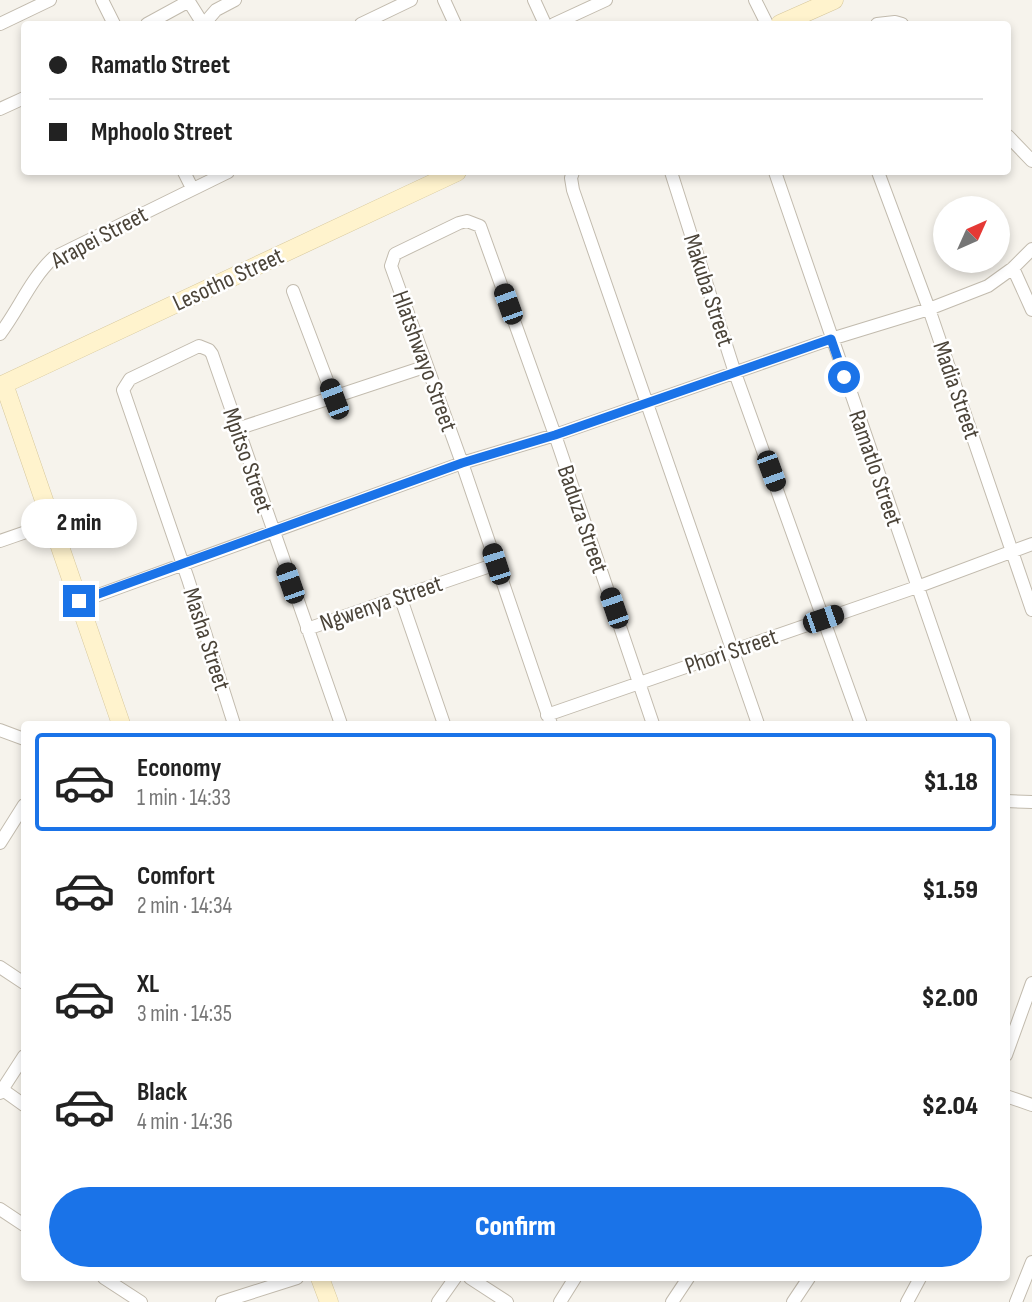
<!DOCTYPE html>
<html lang="en">
<head>
<meta charset="utf-8">
<style>
  :root { --surface:#fff; --page:#f6f6f6; --text:#222; --muted:#767676; --line:#e0e0e0; --accent:#1a73e8 }
  body { margin:0; font-family:"Sofia Sans Condensed",sans-serif; background:var(--page); color:var(--text); height:100vh; display:flex; flex-direction:column; font-size:26px; white-space:nowrap }
  * { box-sizing:border-box; margin:0 }
  p { font-size:23px; color:var(--muted) }
  .icon { flex:none; width:38px; height:38px; fill:none; stroke:currentColor; stroke-width:2; stroke-linecap:round; stroke-linejoin:round }
  .map { position:relative; flex:1; overflow:hidden }
  .panel { position:absolute; left:21px; top:721px; width:989px; height:560px; display:flex; flex-direction:column; background:var(--surface); border-radius:7px; box-shadow:0 4px 10px #0003 }
  .panel>* { flex:none }
  .top-card { position:absolute; left:21px; top:21px; width:990px; height:154px; border-radius:7px; box-shadow:0 4px 10px #0003; display:grid; align-content:center; height:154px; padding:0 28px; background:var(--surface) }
  .needle { width:46px; rotate:45deg }
  .tools { position:absolute; left:933px; top:196px; display:grid; gap:14px }
  .tools a { display:grid; place-items:center; width:77px; height:77px; border-radius:50%; background:var(--surface); box-shadow:0 4px 10px #0003; font-size:35px }
  .end { position:absolute; width:32px; height:32px; margin:-16px; border:9px solid #1a73e8; background:#fff; box-shadow:0 0 0 4px #fff }
  .from { border-radius:50% }
  .bubble { position:absolute; height:49px; border-radius:24px; background:var(--surface); box-shadow:0 4px 10px #0003; font-size:23px; font-weight:800; line-height:49px; text-align:center }
  .car { position:absolute; width:21px; height:42px; margin:-21px -10px; border-radius:9px; box-shadow:0 0 5px 2px #0007; background:linear-gradient(#222 24%,#8ab4d8 0 40%,#222 0 76%,#8ab4d8 0 86%,#222 0) }
  .top-card b { display:flex; align-items:center; gap:24px; height:66px; font-size:26px }
  .top-card b+b { border-top:2px solid var(--line) }
  .top-card i { width:18px; height:18px; background:var(--text) }
  ul { padding:12px 0 0; list-style:none }
  li { display:flex; align-items:center; gap:21px; height:98px; margin:0 14px 10px; padding:0 14px; border:4px solid transparent; border-radius:7px }
  li div { flex:1 }
  li b { display:block; font-size:26px }
  li em { font-style:normal; font-weight:800 }
  li.selected { border-color:var(--accent) }
  li>.icon { width:63px; height:63px; stroke-width:1.5 }
  .action { display:flex; gap:14px; margin-top:auto; padding:14px 28px }
  .action a { flex:1; height:80px; border-radius:42px; background:var(--accent); color:#fff; font-size:28px; font-weight:800; line-height:80px; text-align:center }
  .map>svg:first-child { display:block }
  .lines { fill:none; stroke-linecap:round; stroke-linejoin:round }
  .street-casing { stroke:#c2bbae; stroke-width:14 }
  .secondary-casing { stroke:#d6c79b; stroke-width:19 }
  .street { stroke:#fff; stroke-width:12 }
  .secondary { stroke:#fff3cd; stroke-width:18 }
  .route { stroke:#1a73e8; stroke-width:9 }
  .labels { text-anchor:middle; stroke-width:5; stroke-linejoin:round; paint-order:stroke }
  .street-label { font-size:24px; fill:#4b4439; stroke:#fff }
</style>
</head>
<body>
<div class="map">
<svg width="1032" height="1302" viewBox="0 0 1032 1302">
  <rect width="100%" height="100%" fill="#f6f3ec"/>
  <g class="lines">
    <g class="street-casing">
      <path id="street" d="M102,0L114,24
        M188,0L203,24
        M444,0L455,24
        M534,0L545,24
        M755,0L767,24
        M0,24L50,0
        M147,24L189,1
        M204,24L216,10L235,0
        M361,24L411,0
        M554,24L606,0
        M877,24L895,22L902,24
        M0,109L24,98
        M1008,136L1032,161
        M184,172L192,188
        M573,172L571,178L573,190L758,724
        M671,172L735,373L861,724
        M775,172L965,724
        M878,172L929,309L1032,610
        M1013,268L1032,310
        M293,291L334,399
        M0,334C19,309 30,280 53,258L228,172
        M237,429L427,366
        M0,541L52,523
        M400,596L444,724
        M79,602L462,463L555,435L831,339L929,309L988,286L1013,268L1032,249
        M307,629L496,564
        M547,715L917,587L1032,544
        M234,724L188,579L123,390L130,379L199,346L209,350L212,354L341,724
        M551,724L462,463L391,266L395,254L459,223L467,221L480,226L555,435L653,724
        M0,730L24,739
        M1006,801L1032,802
        M0,843L24,805
        M0,967L24,983
        M1006,1055L1032,983
        M0,1088L24,1105
        M0,1093L24,1056
        M1006,1096L1032,1105
        M0,1209L24,1225
        M104,1278L141,1302
        M470,1278L507,1302
        M222,1302L297,1278
        M438,1302L455,1278
        M560,1302L575,1278
        M672,1302L688,1278
        M793,1302L809,1278
        M907,1302L920,1278
        M1016,1302L1032,1262"/>
    </g>
    <g class="secondary-casing">
      <path id="secondary" d="M780,24L834,0
        M4,384L121,724
        M0,386L457,172
        M320,1278L329,1302"/>
    </g>
    <use href="#street" class="street"/>
    <use href="#secondary" class="secondary"/>
  </g>
  <g class="lines">
    <path class="route" d="M79,601L462,463L555,435L831,339L844,377"/>
  </g>
  <g class="labels">
    <g class="street-label">
      <text transform="translate(99 237) rotate(-28)" y="8">Arapei Street</text>
      <text transform="translate(228 279) rotate(-25)" y="8">Lesotho Street</text>
      <text transform="translate(709 290) rotate(72)" y="8">Makuba Street</text>
      <text transform="translate(425 361) rotate(70)" y="8">Hlatshwayo Street</text>
      <text transform="translate(957 390) rotate(71)" y="8">Madia Street</text>
      <text transform="translate(248 460) rotate(71)" y="8">Mpitso Street</text>
      <text transform="translate(876 468) rotate(71)" y="8">Ramatlo Street</text>
      <text transform="translate(583 519) rotate(71)" y="8">Baduza Street</text>
      <text transform="translate(381 603) rotate(-19)" y="8">Ngwenya Street</text>
      <text transform="translate(207 639) rotate(72)" y="8">Masha Street</text>
      <text transform="translate(731 651) rotate(-19)" y="8">Phori Street</text>
    </g>
  </g>
</svg>
<div class="tools">
<a><svg class="needle" viewBox="-14 -14 28 28"><path d="M0-13l5 13h-10z" fill="#e53935"/><path d="M0 13l5-13h-10z" fill="#767676"/></svg></a>
</div>
<i class="end from" style="left:844px;top:377px"></i>
<i class="end" style="left:79px;top:601px"></i>
<div class="bubble" style="left:21px;top:499px;width:116px">2 min</div>
<i class="car" style="left:508px;top:304px;rotate:340deg"></i>
<i class="car" style="left:334px;top:399px;rotate:339deg"></i>
<i class="car" style="left:771px;top:471px;rotate:160deg"></i>
<i class="car" style="left:496px;top:564px;rotate:342deg"></i>
<i class="car" style="left:290px;top:583px;rotate:341deg"></i>
<i class="car" style="left:614px;top:608px;rotate:341deg"></i>
<i class="car" style="left:823px;top:619px;rotate:71deg"></i>
<div class="top-card">
<b><i class="from"></i>Ramatlo Street</b>
<b><i></i>Mphoolo Street</b>
</div>
<section class="panel">
<ul>
<li class="selected"><svg class="icon" aria-label="car" viewBox="0 0 24 24"><path d="M5 17H2v-5l4-1 3-4h7l3 4 3 1v5h-3M9 17h6M6 11h13"/><circle cx="7" cy="17" r="2"/><circle cx="17" cy="17" r="2"/></svg><div><b>Economy</b><p>1 min · 14:33</p></div><em>$1.18</em></li>
<li><svg class="icon" aria-label="car" viewBox="0 0 24 24"><path d="M5 17H2v-5l4-1 3-4h7l3 4 3 1v5h-3M9 17h6M6 11h13"/><circle cx="7" cy="17" r="2"/><circle cx="17" cy="17" r="2"/></svg><div><b>Comfort</b><p>2 min · 14:34</p></div><em>$1.59</em></li>
<li><svg class="icon" aria-label="car" viewBox="0 0 24 24"><path d="M5 17H2v-5l4-1 3-4h7l3 4 3 1v5h-3M9 17h6M6 11h13"/><circle cx="7" cy="17" r="2"/><circle cx="17" cy="17" r="2"/></svg><div><b>XL</b><p>3 min · 14:35</p></div><em>$2.00</em></li>
<li><svg class="icon" aria-label="car" viewBox="0 0 24 24"><path d="M5 17H2v-5l4-1 3-4h7l3 4 3 1v5h-3M9 17h6M6 11h13"/><circle cx="7" cy="17" r="2"/><circle cx="17" cy="17" r="2"/></svg><div><b>Black</b><p>4 min · 14:36</p></div><em>$2.04</em></li>
</ul>
<div class="action"><a>Confirm</a></div>
</section>
</div>
</body>
</html>
